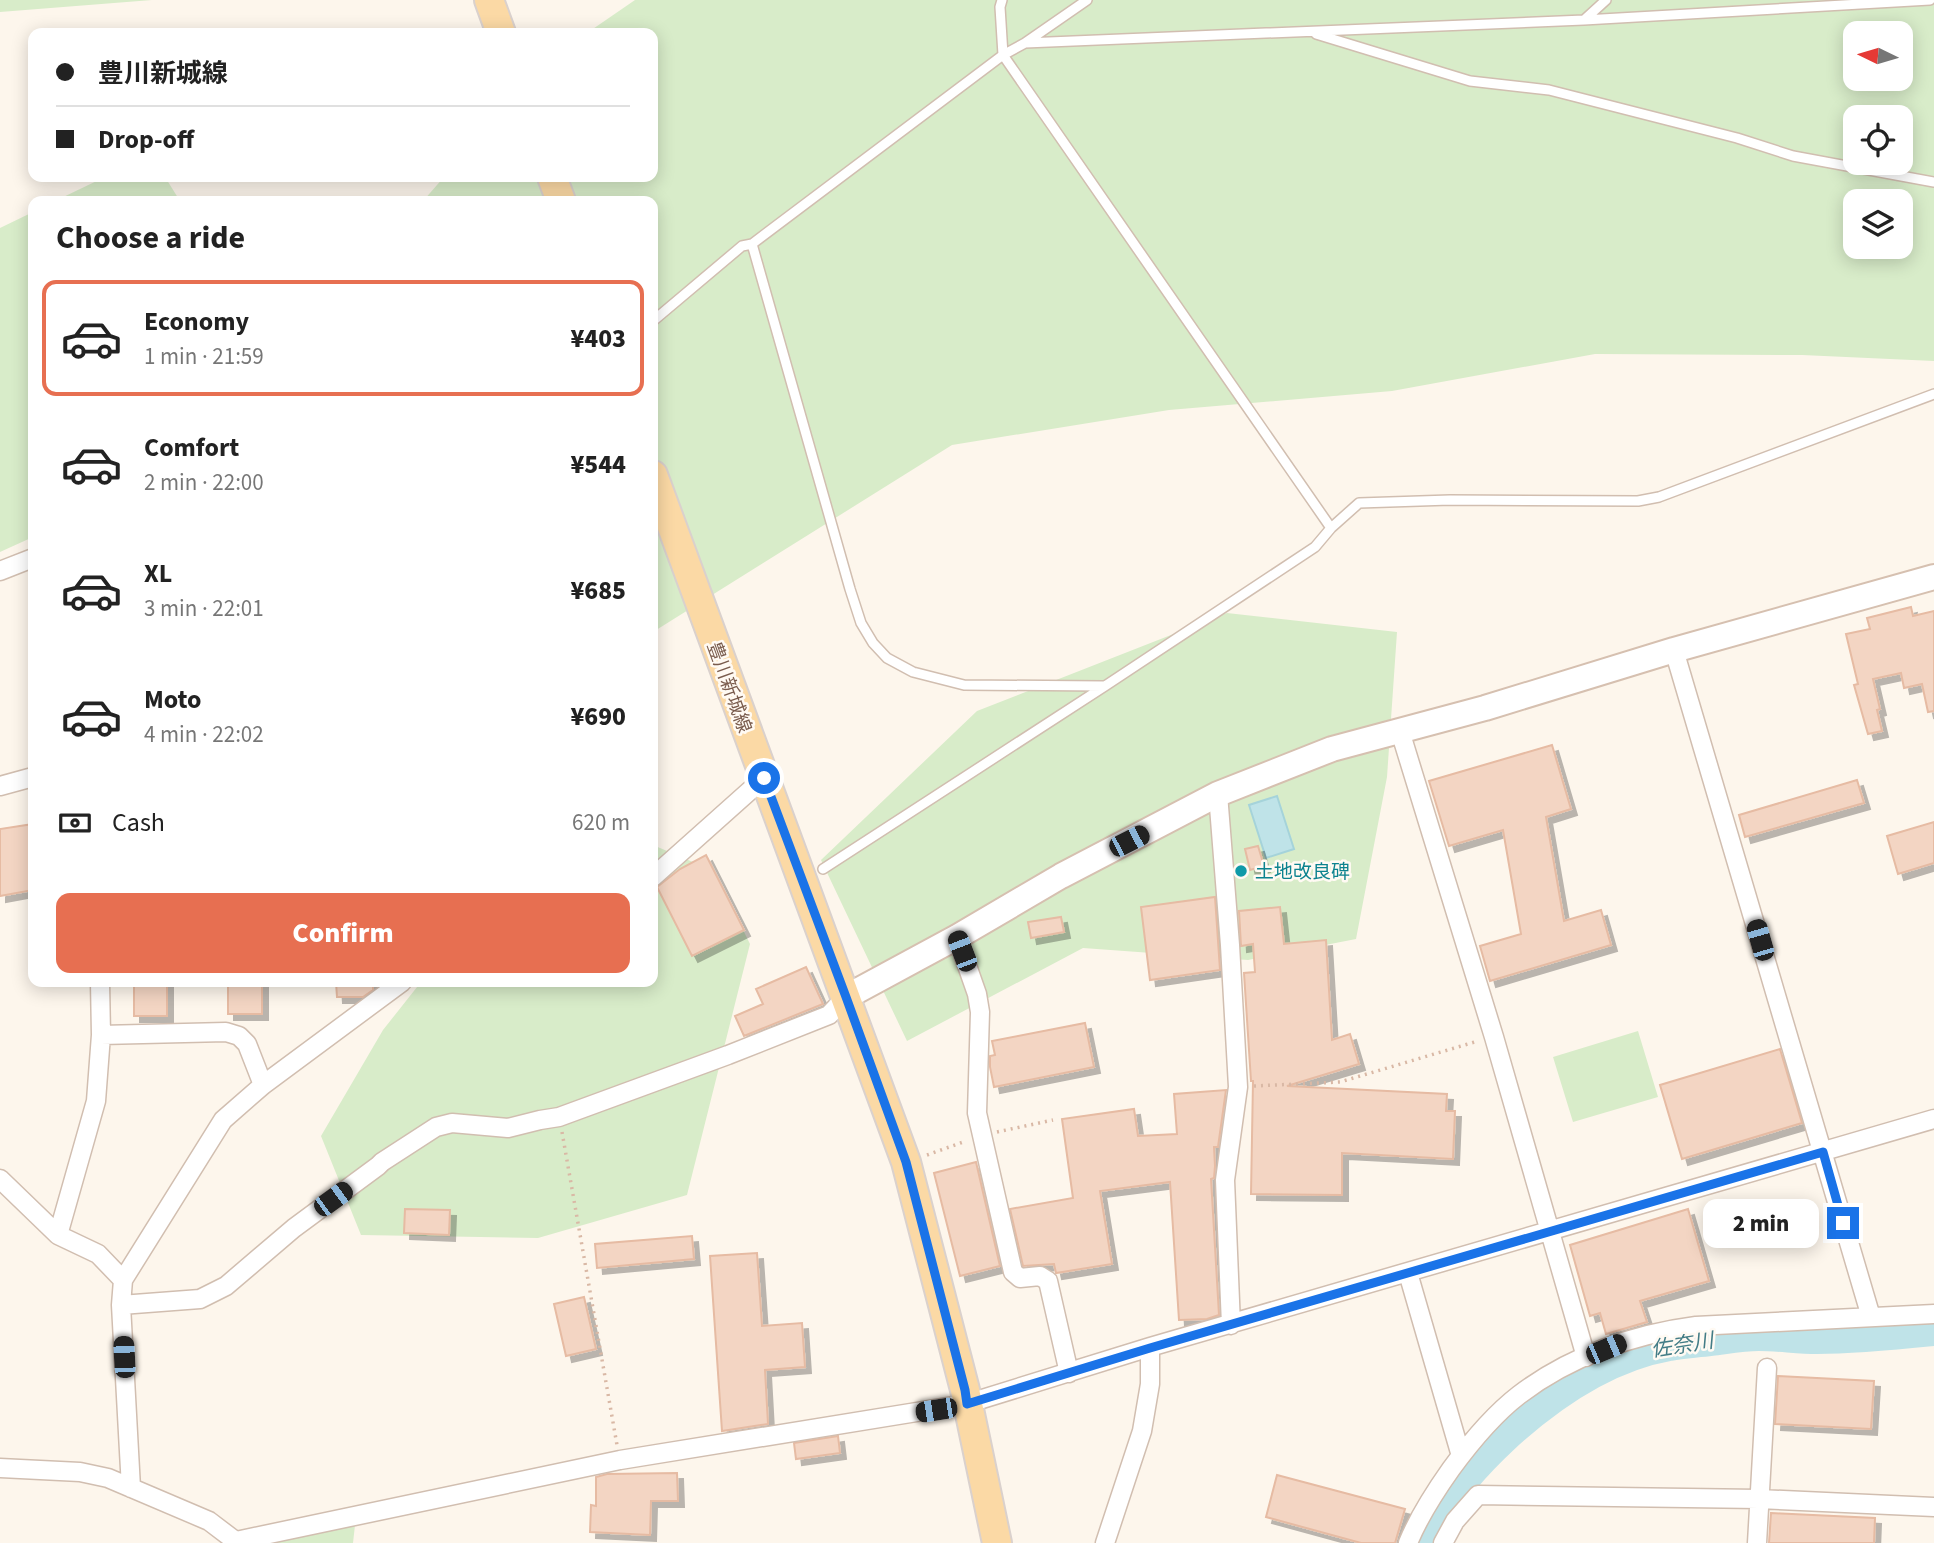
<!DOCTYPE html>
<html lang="en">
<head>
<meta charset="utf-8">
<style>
  :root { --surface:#fff; --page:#f2f2f2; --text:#222; --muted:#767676; --line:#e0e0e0; --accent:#e76f51 }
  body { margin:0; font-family:"Source Sans 3","Noto Sans JP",sans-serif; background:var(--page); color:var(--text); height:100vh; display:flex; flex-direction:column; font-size:26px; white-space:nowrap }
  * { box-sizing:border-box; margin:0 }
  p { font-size:23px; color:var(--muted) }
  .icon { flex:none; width:38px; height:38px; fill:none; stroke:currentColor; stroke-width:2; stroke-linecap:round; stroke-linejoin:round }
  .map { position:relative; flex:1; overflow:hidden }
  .side { position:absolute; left:28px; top:196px; width:630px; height:791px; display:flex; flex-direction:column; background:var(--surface); border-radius:14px; box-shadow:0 4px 18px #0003 }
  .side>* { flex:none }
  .guide { position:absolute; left:28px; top:28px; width:630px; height:154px; border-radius:14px; box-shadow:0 4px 18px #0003; display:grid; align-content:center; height:154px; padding:0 28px; background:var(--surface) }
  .needle { width:46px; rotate:275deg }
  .fabs { position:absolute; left:1843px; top:21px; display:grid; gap:14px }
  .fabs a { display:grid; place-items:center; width:70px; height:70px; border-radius:14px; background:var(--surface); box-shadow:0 4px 18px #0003; font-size:35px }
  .end { position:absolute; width:32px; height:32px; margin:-16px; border:9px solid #1a73e8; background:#fff; box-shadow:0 0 0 4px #fff }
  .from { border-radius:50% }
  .bubble { position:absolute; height:49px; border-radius:14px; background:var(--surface); box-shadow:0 4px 18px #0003; font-size:23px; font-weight:800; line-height:49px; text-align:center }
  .car { position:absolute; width:21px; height:42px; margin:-21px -10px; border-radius:9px; box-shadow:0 0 5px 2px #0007; background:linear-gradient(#222 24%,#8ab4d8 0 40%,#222 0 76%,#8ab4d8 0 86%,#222 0) }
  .guide b { display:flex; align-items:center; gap:24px; height:66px; font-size:26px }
  .guide b+b { border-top:2px solid var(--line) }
  .guide i { width:18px; height:18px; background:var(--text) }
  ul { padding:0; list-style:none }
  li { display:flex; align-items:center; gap:21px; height:116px; margin:0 14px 10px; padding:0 14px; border:4px solid transparent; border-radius:14px }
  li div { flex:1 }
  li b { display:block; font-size:26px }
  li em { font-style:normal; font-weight:800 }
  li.on { border-color:var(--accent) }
  li>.icon { width:63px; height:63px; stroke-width:1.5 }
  h2 { padding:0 28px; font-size:32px; line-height:84px }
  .pay { display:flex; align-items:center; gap:18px; height:77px; padding:0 28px; font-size:26px }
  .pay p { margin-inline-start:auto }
  .cta { display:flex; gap:14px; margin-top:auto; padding:14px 28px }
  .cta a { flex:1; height:80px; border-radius:14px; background:var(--accent); color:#fff; font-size:28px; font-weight:800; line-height:80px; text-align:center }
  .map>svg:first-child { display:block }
  .green { fill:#d8ecc9; fill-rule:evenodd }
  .water { fill:#bfe3e8; stroke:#a5d3da; stroke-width:2 }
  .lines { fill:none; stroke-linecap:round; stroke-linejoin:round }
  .river { stroke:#bfe3e8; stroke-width:32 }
  .building { fill:#f3d5c3; stroke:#e6bba3; stroke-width:2; filter:url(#shadow) }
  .lane-casing { stroke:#d1beb0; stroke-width:12 }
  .street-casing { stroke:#d1beb0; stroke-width:21 }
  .secondary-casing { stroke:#d6c0b0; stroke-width:28 }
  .primary-casing { stroke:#dad1cd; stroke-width:32 }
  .path { stroke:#d9b8a5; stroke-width:3.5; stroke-dasharray:2 5; stroke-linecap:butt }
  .lane { stroke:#fff; stroke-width:9 }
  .street { stroke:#fff; stroke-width:18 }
  .secondary { stroke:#fff; stroke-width:24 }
  .primary { stroke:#fbd9a5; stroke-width:28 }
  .route { stroke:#1a73e8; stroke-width:9 }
  .culture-dot { fill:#0f9aa8; stroke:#fffaf3; stroke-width:2.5 }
  .labels { text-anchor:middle; stroke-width:5; stroke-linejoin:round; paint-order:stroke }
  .street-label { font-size:19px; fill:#7a5c4d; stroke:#fffaf3 }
  .culture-label { font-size:19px; fill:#0d838f; stroke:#fffaf3; text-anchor:start }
  .water-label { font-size:21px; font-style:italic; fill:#437c86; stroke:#fffaf3 }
</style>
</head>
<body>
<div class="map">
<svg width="1934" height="1543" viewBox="0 0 1934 1543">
  <defs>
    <filter id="shadow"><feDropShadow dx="6" dy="6" stdDeviation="0" flood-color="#0004"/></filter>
  </defs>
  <rect width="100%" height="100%" fill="#fdf6ec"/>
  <path class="green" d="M0,0H152L0,12Z
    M635,0H1934V361L1802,355L1595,354L1392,391L1169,410L952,445L653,632V201H423L444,177H653V33H587ZM1855,33H1900V79H1855ZM1855,117H1900V163H1855ZM1855,201H1900V247H1855Z
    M105,177H165L180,201H55Z
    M33,212V537L0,552V228Z
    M1227,613L1397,632L1387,777L1356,939L1248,960L1083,948L907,1041L821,860L977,711Z
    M653,845L714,871L750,944L687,1195L538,1238L361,1235L321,1136L383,1030L421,982H653Z
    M1638,1031L1658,1097L1573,1122L1553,1057Z
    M355,1525L353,1543H250Z"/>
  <path class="water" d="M1277,796L1294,849L1266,858L1249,805Z"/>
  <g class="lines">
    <path class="river" d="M1424,1543C1439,1504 1474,1465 1504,1437C1550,1395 1606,1356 1669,1345C1683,1342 1697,1342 1711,1340C1727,1338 1743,1335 1759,1335C1778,1335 1798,1338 1817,1338C1856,1338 1895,1334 1934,1330"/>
  </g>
  <path class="building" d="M1911,607L1913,616L1934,611V711L1928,712L1922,684L1904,688L1901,673L1873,679L1880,709L1877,710L1882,731L1868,734L1854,685L1858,684L1846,634L1870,629L1867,618Z
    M1552,745L1571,809L1546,817L1564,921L1601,910L1611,945L1490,981L1480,946L1521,934L1503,830L1449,846L1429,781Z
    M1857,780L1864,803L1745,837L1739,815Z
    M1934,822V863L1898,874L1887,836Z
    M33,824V890L0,896V829Z
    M1258,846L1264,866L1250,870L1245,849Z
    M706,855L744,930L692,956L657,887L680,869Z
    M1215,897L1220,970L1150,980L1141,907Z
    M1280,907L1284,944L1326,940L1332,1040L1350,1034L1359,1064L1287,1086L1447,1094L1446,1111H1455L1453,1159L1342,1153V1195L1251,1194L1253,1081H1251L1244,973L1255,972L1253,944L1241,946L1239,911Z
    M1061,917L1064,932L1031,938L1028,922Z
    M806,967L823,1004L744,1036L735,1016L763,1004L756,989Z
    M134,982H167V1016H134Z
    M228,982H262V1014H228Z
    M336,982H373V990L363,997H337Z
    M1085,1023L1094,1067L994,1087L990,1067V1056L995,1055L992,1041Z
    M1780,1049L1802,1123L1682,1159L1660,1085Z
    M1226,1090L1218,1147H1214L1215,1166L1214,1178L1211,1179L1219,1315L1207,1319L1179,1320L1170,1182L1100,1191L1112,1264L1056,1273L1054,1264L1023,1266L1010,1209L1073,1198L1062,1119L1134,1109L1138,1136L1177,1134L1174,1094Z
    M976,1162L1000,1266L960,1276L934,1173Z
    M405,1209L450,1210L449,1235L404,1233Z
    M1688,1209L1709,1281L1640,1301L1647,1322L1606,1334L1600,1313L1590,1316L1570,1245Z
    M692,1236L694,1259L597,1268L595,1244Z
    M757,1253L762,1326L802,1323L805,1367L765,1370L768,1424L722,1431L710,1256Z
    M584,1297L596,1349L566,1356L554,1304Z
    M1778,1376L1874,1381L1871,1429L1775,1424Z
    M838,1436L840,1453L796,1459L794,1443Z
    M677,1473L678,1501H651L650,1535L590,1532L591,1505L596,1506V1477L607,1474Z
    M1277,1475L1405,1509L1395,1543H1361L1266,1517Z
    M1771,1513L1875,1518L1874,1543H1769Z"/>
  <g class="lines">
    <g class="lane-casing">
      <path id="lane" d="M1002,0L1000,7L1003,55L1331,528
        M1584,20L1606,0
        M1316,34L1470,81L1549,90L1737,138L1793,156L1934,182
        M1025,43L1584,20L1930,0
        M752,244L850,589L861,623L873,643L887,658L913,672L964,685L1103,686
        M653,321L742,246L752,244L1003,55L1025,43L1087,0
        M823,869L1105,686L1315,547L1331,528L1359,503L1450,500L1638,501L1659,497L1934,394"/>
    </g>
    <g class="street-casing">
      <path id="street" d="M0,571L33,558
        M1674,650L1871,1317
        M1400,731L1494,1037L1586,1357
        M0,786L33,777
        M1218,794L1230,945L1238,1087L1225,1180L1231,1325
        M653,877L764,778
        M957,937L977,994L980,1012L977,1113L1013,1272L1020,1278L1040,1276L1048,1281L1069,1373
        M101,1035L226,1032L239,1036L247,1044L263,1085
        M0,1179L58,1235L98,1254L123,1280
        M58,1235L96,1101L101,1035L100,982
        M1408,1273L1461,1456
        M121,1305L200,1299L226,1286L294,1228L378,1166L382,1162L436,1127L452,1123L508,1128L540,1120L559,1117L728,1055L829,1015L846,997
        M0,1468L80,1472L108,1478L209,1521L238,1543
        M131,1488L121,1305L123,1280L223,1120L263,1085L402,982
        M236,1541L620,1460L966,1404L1150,1347L1934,1119
        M1105,1543L1142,1431L1150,1384V1347
        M1408,1543C1419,1516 1434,1493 1451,1469C1470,1443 1493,1415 1519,1395C1570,1356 1634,1334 1696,1326L1934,1314
        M1443,1543L1455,1521L1478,1495L1759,1499L1934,1507
        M1757,1543L1767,1368"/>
    </g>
    <g class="secondary-casing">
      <path id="secondary" d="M846,997L957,937L1061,876L1218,794L1332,749L1485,708L1674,650L1934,577"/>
    </g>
    <g class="primary-casing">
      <path id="primary" d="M489,0L501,33
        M552,177L561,201
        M653,475L906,1162L965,1390L997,1543"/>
    </g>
    <path class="path" d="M1254,1086L1340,1082L1478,1041
      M562,1132L617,1445
      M997,1132L1053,1120
      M927,1155L966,1141"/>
    <use href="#lane" class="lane"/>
    <use href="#street" class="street"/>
    <use href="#secondary" class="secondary"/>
    <use href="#primary" class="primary"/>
  </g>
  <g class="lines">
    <path class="route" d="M764,778L846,997L906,1162L965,1390L967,1404L1150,1348L1823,1152L1843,1223"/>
  </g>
  <circle class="culture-dot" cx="1241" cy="871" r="7"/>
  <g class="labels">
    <g class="street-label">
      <text transform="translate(730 687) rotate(70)" y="7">豊川新城線</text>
    </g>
    <g class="culture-label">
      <text x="1255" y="878">土地改良碑</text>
    </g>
    <g class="water-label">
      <text transform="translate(1682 1345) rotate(-9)" y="7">佐奈川</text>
    </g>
  </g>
</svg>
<div class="fabs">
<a><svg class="needle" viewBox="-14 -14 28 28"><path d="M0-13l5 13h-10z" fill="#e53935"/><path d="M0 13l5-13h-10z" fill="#767676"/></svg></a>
<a><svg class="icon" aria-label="locate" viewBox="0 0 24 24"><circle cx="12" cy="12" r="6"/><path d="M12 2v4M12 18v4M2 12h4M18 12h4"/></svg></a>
<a><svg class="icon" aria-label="layers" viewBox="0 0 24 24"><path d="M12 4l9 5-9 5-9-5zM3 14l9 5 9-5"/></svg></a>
</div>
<i class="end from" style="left:764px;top:778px"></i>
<i class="end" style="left:1843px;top:1223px"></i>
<div class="bubble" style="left:1703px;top:1199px;width:116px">2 min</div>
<i class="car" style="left:1129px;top:841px;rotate:63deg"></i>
<i class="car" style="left:1760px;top:940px;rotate:344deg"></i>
<i class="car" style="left:962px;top:951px;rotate:339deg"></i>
<i class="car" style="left:333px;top:1199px;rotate:54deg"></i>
<i class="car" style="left:1606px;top:1349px;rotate:67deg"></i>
<i class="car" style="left:124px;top:1357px;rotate:357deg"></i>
<i class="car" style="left:936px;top:1410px;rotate:261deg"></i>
<div class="guide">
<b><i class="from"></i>豊川新城線</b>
<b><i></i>Drop-off</b>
</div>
<section class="side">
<h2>Choose a ride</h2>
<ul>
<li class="on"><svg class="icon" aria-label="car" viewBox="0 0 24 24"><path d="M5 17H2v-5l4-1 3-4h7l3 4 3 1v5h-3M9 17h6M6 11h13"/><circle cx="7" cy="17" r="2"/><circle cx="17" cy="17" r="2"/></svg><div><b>Economy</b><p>1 min · 21:59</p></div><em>¥403</em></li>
<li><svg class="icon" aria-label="car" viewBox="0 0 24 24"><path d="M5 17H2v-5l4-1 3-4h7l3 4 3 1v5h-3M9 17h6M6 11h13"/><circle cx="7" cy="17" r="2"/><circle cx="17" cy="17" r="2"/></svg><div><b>Comfort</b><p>2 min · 22:00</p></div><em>¥544</em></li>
<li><svg class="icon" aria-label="car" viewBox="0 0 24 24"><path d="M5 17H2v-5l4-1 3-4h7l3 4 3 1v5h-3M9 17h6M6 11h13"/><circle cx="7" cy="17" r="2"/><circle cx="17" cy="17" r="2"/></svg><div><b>XL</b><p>3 min · 22:01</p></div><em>¥685</em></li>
<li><svg class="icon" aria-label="car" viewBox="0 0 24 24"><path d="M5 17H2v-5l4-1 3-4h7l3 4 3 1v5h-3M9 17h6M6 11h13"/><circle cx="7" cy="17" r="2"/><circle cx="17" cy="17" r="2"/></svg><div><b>Moto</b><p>4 min · 22:02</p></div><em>¥690</em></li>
</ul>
<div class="pay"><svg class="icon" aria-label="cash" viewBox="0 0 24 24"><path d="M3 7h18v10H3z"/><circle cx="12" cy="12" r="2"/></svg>Cash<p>620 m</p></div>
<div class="cta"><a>Confirm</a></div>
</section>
</div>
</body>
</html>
